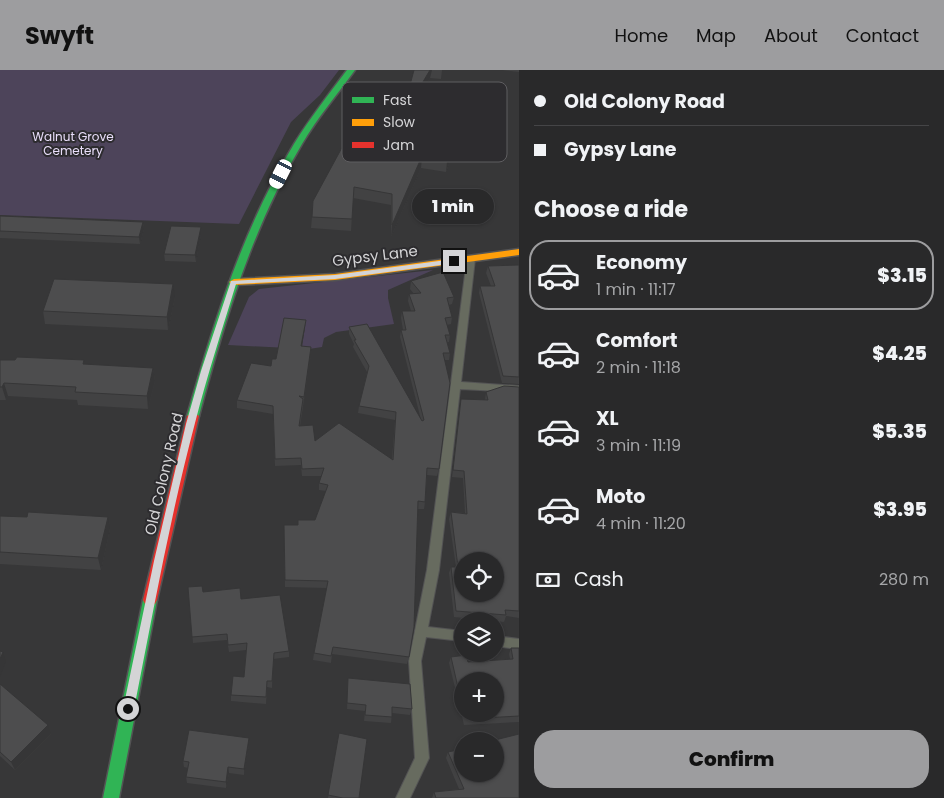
<!DOCTYPE html>
<html lang="en">
<head>
<meta charset="utf-8">
<style>
  :root { --surface:#29292a; --page:#313132; --text:#f1f3f6; --muted:#a5a6a8; --line:#454547; --accent:#9d9d9f }
  body { margin:0; font-family:Poppins,sans-serif; background:var(--page); color:var(--text); height:100vh; display:flex; flex-direction:column; font-size:19px; white-space:nowrap }
  * { box-sizing:border-box; margin:0 }
  p { font-size:16px; color:var(--muted) }
  .icon { flex:none; width:28px; height:28px; fill:none; stroke:currentColor; stroke-width:2; stroke-linecap:round; stroke-linejoin:round }
  .map { position:relative; flex:1; overflow:hidden }
  .drawer { display:flex; flex-direction:column; background:var(--surface); width:425px }
  .drawer>* { flex:none }
  .top-card { display:grid; align-content:center; height:110px; padding:0 15px; background:var(--surface) }
  .fabs { position:absolute; left:454px; top:482px; display:grid; gap:10px }
  .fabs a { display:grid; place-items:center; width:50px; height:50px; border-radius:50%; background:var(--surface); box-shadow:0 1px 4px #0004,0 0 0 1px var(--line); font-size:25px }
  .end { position:absolute; width:22px; height:22px; margin:-11px; border:6px solid #d4d4d6; background:#111; box-shadow:0 0 0 2px #111 }
  .from { border-radius:50% }
  .bubble { position:absolute; height:35px; border-radius:18px; background:var(--surface); box-shadow:0 1px 4px #0004,0 0 0 1px var(--line); font-size:16px; font-weight:800; line-height:35px; text-align:center }
  .car { position:absolute; width:15px; height:30px; margin:-15px -8px; border-radius:6px; box-shadow:0 0 4px 1px #0007; background:linear-gradient(#fff 24%,#345 0 40%,#fff 0 76%,#345 0 86%,#fff 0) }
  .top-card b { display:flex; align-items:center; gap:18px; height:48px; font-size:19px }
  .top-card b+b { border-top:1px solid var(--line) }
  .top-card i { width:12px; height:12px; background:var(--text) }
  ul { padding:0; list-style:none }
  li { display:flex; align-items:center; gap:15px; height:70px; margin:0 10px 8px; padding:0 5px; border:2px solid transparent; border-radius:20px }
  li div { flex:1 }
  li b { display:block; font-size:19px }
  li em { font-style:normal; font-weight:800 }
  li.selected { border-color:var(--accent) }
  li>.icon { width:45px; height:45px; stroke-width:1.5 }
  h2 { padding:0 15px; font-size:22px; line-height:60px }
  .pay { display:flex; align-items:center; gap:12px; height:55px; padding:0 15px; font-size:19px }
  .pay p { margin-inline-start:auto }
  .primary-button { display:flex; gap:10px; margin-top:auto; padding:10px 15px }
  .primary-button a { flex:1; height:58px; border-radius:20px; background:var(--accent); color:#111; font-size:20px; font-weight:800; line-height:58px; text-align:center }
  header { display:flex; align-items:center; gap:30px; box-sizing:border-box; height:70px; padding:0 25px; background:var(--accent); color:#111 }
  header strong { font-size:24px }
  nav { display:flex; gap:28px; margin-inline-start:auto; font-size:18px }
  main { display:flex; flex:1; min-height:0 }
  .map>svg:first-child { display:block }
  .green { fill:#4d445a }
  .lines { fill:none; stroke-linecap:round; stroke-linejoin:round }
  .lane-casing { stroke:#535354; stroke-width:2 }
  .fast-casing { stroke:#535354; stroke-width:3 }
  .slow-casing { stroke:#535354; stroke-width:3 }
  .jam-casing { stroke:#535354; stroke-width:3 }
  .lane { fill:#676b5f; fill-rule:evenodd }
  .fast { fill:#30b455; fill-rule:evenodd }
  .slow { fill:#ff9f0a; fill-rule:evenodd }
  .jam { fill:#e5322d; fill-rule:evenodd }
  .wall { fill:#424243; fill-rule:evenodd }
  .shaded-wall { fill:#363637 }
  .building { fill:#4d4d4e; stroke:#363637; fill-rule:evenodd }
  .route { fill:#d4d4d6 }
  .labels { text-anchor:middle; stroke-width:4; stroke-linejoin:round; paint-order:stroke }
  .far-park-label { font-size:12px; fill:#e9defa; stroke:#2d2c2f }
  .street-label { font-size:15px; fill:#d4d4d6; stroke:#2d2c2f }
  .key { fill:#2d2c2f; stroke:#5f5e61; stroke-width:1 }
  .key-label { font-size:14px; fill:#d4d4d6 }
</style>
</head>
<body>
<header>
<strong>Swyft</strong>
<nav><a>Home</a><a>Map</a><a>About</a><a>Contact</a></nav>
</header>
<main>
<div class="map">
<svg width="519" height="728" viewBox="0 0 519 728">
  <rect width="100%" height="100%" fill="#373738"/>
  <path class="green" d="M0,0H339L320,25L291,52L239,154L0,145Z
    M433,200L388,220V228L394,254L336,262L324,268L322,277L309,279L228,275L249,227L259,219Z"/>
  <g class="lines">
    <g class="lane-casing">
      <path id="lane" d="M471,186L475,189L461,312L519,316V322L460,319L439,500L428,557L462,561V571L426,567L421,591L429,688L410,728H396L415,688L409,591L427,500L467,189Z
        M495,566L519,569V579L495,576Z"/>
    </g>
    <g class="fast-casing">
      <path id="fast" d="M347,0H355C337,25 317,48 302,74C252,158 224,252 199,346L197,349H189L187,346C214,252 243,158 294,74C310,48 329,24 347,0Z
        M150,524L155,526L157,530L119,728H103L143,530L145,526Z"/>
    </g>
    <g class="slow-casing">
      <path id="slow" d="M519,179V185L335,210L234,215L229,212L234,209L335,204Z"/>
    </g>
    <g class="jam-casing">
      <path id="jam" d="M193,342L199,346L157,530L155,534L150,536L145,534L143,530L187,346Z"/>
    </g>
    <use href="#lane" class="lane"/>
    <use href="#fast" class="fast"/>
    <use href="#slow" class="slow"/>
    <use href="#jam" class="jam"/>
  </g>
  <path class="wall" d="M414,0H442L441,9L430,8L410,42L461,62L446,102L421,98L391,167V135L353,128L351,161L311,158L312,147L386,38L410,15Z
    M502,0H519V2Z
    M0,146L143,152L144,159L140,174L0,168Z
    M201,164L196,192L165,191L164,184Z
    M519,195V314L502,313L479,223L480,216H491L486,203L488,196Z
    M411,211L454,227L452,234L449,235L452,247L451,254L447,255L450,265L449,272H447L450,283L449,290H445L439,399L437,406L427,405L425,432L424,439H418L409,587L407,594L332,584L331,593L313,590L314,583L327,518L285,517L284,462L298,455L315,450L326,421L319,420V413L322,406H302L301,395L275,396L273,344L237,338V330L271,296L276,289L305,257L302,276L311,277V284L300,356L315,371L392,389L395,350L358,343L359,336L367,302L353,277L354,274L349,264V257L421,350L400,267L401,260H403L401,248L402,241H411L408,231L409,224H414L410,219Z
    M175,227L168,260L45,254L43,241Z
    M0,290L153,298L155,311L148,339L78,335L77,330L8,326L6,330H0Z
    M519,317V548L506,546L504,552L454,547L449,503L451,497H456L449,449L451,442L465,443L463,408L452,407L460,336L461,329L485,330L486,322Z
    M0,446L110,459L101,500L0,494Z
    M188,517L203,522L241,529L289,581V587L273,589L272,618L267,617L266,634L231,631V625L244,607L246,580L229,582L227,570L193,573Z
    M511,578H519V652L464,655L449,593L451,587L468,592L510,589L509,584ZM462,611L495,644H462Z
    M348,608L412,639L410,645L392,643L391,653L364,651L365,641L347,639Z
    M0,614L51,664L15,700L0,686Z
    M339,663L359,728H328Z
    M249,674L244,705L229,703L226,718L187,713L186,707L188,698L184,697L183,691Z
    M448,682L519,728H432L434,722L459,719L446,688Z"/>
  <path class="shaded-wall" d="M430,0H432L430,8L404,53L405,42Z
    M463,51L461,62L446,102L447,91Z
    M422,86L421,98L391,167L392,155Z
    M143,152L144,159L140,174L139,167Z
    M201,157V164L196,192L195,185Z
    M173,214L175,227L168,260L167,247Z
    M306,250L305,257L301,283V276Z
    M311,277V284L303,334L304,327Z
    M153,298L155,311L148,339L147,326Z
    M4,313L8,326L6,330L2,317Z
    M108,447L110,459L101,500L98,488Z
    M3,582L6,591L0,607V589Z
    M48,655L51,664L15,700L11,692Z
    M249,668V674L244,705V699Z
    M228,697L229,703L226,718V712Z"/>
  <path class="building" d="M414,0H430L405,42L463,51L447,91L422,86L392,155V124L354,117L352,149L312,147L313,131L365,35L386,38L401,14L410,15Z
    M0,146L143,152L139,167L0,161Z
    M171,156L201,157L195,185L164,184Z
    M519,195V307L503,306L480,216H495L488,196Z
    M443,202L454,227L447,228L452,247L445,248L450,265H445L450,283H443L450,313L439,399L427,398L425,432L418,431L414,557L409,587L333,577L331,586L314,583L328,511L285,510L284,455H298V450H315L328,415L319,413L324,398L302,399L301,388L275,389L273,336L237,330L251,293L271,296L272,289H276L284,248L306,250L301,276L311,277L304,327L299,326L303,329L299,356L313,355L315,371L339,353L393,390L396,342L359,336L369,296L354,270H356L349,257L367,254L422,351L424,350L401,260H406L402,241H415L409,224L421,223L411,211Z
    M54,209L173,214L167,247L43,241Z
    M17,287L84,290L83,294L153,298L147,326L75,322L76,317L4,313L2,317H0V290H15Z
    M504,316L519,317V541L505,540L506,545L456,541L451,497H458L451,442L467,444L464,401L453,400L461,329L488,330L486,322ZM462,491H495V524H462Z
    M28,442L108,447L98,488L0,482V446L27,447Z
    M202,516L203,522L240,518L241,529L280,525L289,581L274,583L272,611H267L266,627L231,625L233,606L244,607L247,573L228,575L227,564L192,567L188,517Z
    M511,578H519V646L466,649L465,644H495V611H462V635L451,587L466,585L468,592L513,589Z
    M0,581L3,582L0,589Z
    M348,608L410,614L412,639L392,637V647L365,645L366,635L347,633Z
    M0,614L48,655L11,692L0,682Z
    M189,660L249,668L244,699L228,697L226,712L186,707L189,692L183,691Z
    M339,663L367,669L359,728H343L328,725Z
    M519,664V728H436L434,722L464,719L448,682L462,679V704H495V671H491Z"/>
  <path class="route" d="M454,189L456,190V193L335,209L236,214C222,260 207,306 195,353C170,447 153,543 134,639L132,643H125L123,639L154,491L186,354L201,301L231,211L335,205Z"/>
  <g class="labels">
    <g class="far-park-label">
      <text x="73" y="71">Walnut Grove<tspan x="73" dy="14">Cemetery</tspan></text>
    </g>
    <g class="street-label">
      <text transform="translate(375 186) rotate(-7)" y="5">Gypsy Lane</text>
      <text transform="translate(164 404) rotate(-77)" y="5">Old Colony Road</text>
    </g>
  </g>
  <rect x="342" y="12" width="165" height="80" rx="8" class="key"/>
  <rect x="352" y="27" width="22" height="6" fill="#30b455"/>
  <rect x="352" y="49" width="22" height="7" fill="#ff9f0a"/>
  <rect x="352" y="72" width="22" height="6" fill="#e5322d"/>
  <g class="key-label">
    <text x="383" y="35">Fast</text>
    <text x="383" y="57">Slow</text>
    <text x="383" y="80">Jam</text>
  </g>
</svg>
<div class="fabs">
<a><svg class="icon" aria-label="locate" viewBox="0 0 24 24"><circle cx="12" cy="12" r="6"/><path d="M12 2v4M12 18v4M2 12h4M18 12h4"/></svg></a>
<a><svg class="icon" aria-label="layers" viewBox="0 0 24 24"><path d="M12 4l9 5-9 5-9-5zM3 14l9 5 9-5"/></svg></a>
<a>+</a>
<a>−</a>
</div>
<i class="end from" style="left:128px;top:639px"></i>
<i class="end" style="left:454px;top:191px"></i>
<div class="bubble" style="left:412px;top:119px;width:82px">1 min</div>
<i class="car" style="left:281px;top:104px;rotate:207deg"></i>
</div>
<section class="drawer">
<div class="top-card">
<b><i class="from"></i>Old Colony Road</b>
<b><i></i>Gypsy Lane</b>
</div>
<h2>Choose a ride</h2>
<ul>
<li class="selected"><svg class="icon" aria-label="car" viewBox="0 0 24 24"><path d="M5 17H2v-5l4-1 3-4h7l3 4 3 1v5h-3M9 17h6M6 11h13"/><circle cx="7" cy="17" r="2"/><circle cx="17" cy="17" r="2"/></svg><div><b>Economy</b><p>1 min · 11:17</p></div><em>$3.15</em></li>
<li><svg class="icon" aria-label="car" viewBox="0 0 24 24"><path d="M5 17H2v-5l4-1 3-4h7l3 4 3 1v5h-3M9 17h6M6 11h13"/><circle cx="7" cy="17" r="2"/><circle cx="17" cy="17" r="2"/></svg><div><b>Comfort</b><p>2 min · 11:18</p></div><em>$4.25</em></li>
<li><svg class="icon" aria-label="car" viewBox="0 0 24 24"><path d="M5 17H2v-5l4-1 3-4h7l3 4 3 1v5h-3M9 17h6M6 11h13"/><circle cx="7" cy="17" r="2"/><circle cx="17" cy="17" r="2"/></svg><div><b>XL</b><p>3 min · 11:19</p></div><em>$5.35</em></li>
<li><svg class="icon" aria-label="car" viewBox="0 0 24 24"><path d="M5 17H2v-5l4-1 3-4h7l3 4 3 1v5h-3M9 17h6M6 11h13"/><circle cx="7" cy="17" r="2"/><circle cx="17" cy="17" r="2"/></svg><div><b>Moto</b><p>4 min · 11:20</p></div><em>$3.95</em></li>
</ul>
<div class="pay"><svg class="icon" aria-label="cash" viewBox="0 0 24 24"><path d="M3 7h18v10H3z"/><circle cx="12" cy="12" r="2"/></svg>Cash<p>280 m</p></div>
<div class="primary-button"><a>Confirm</a></div>
</section>
</main>
</body>
</html>
